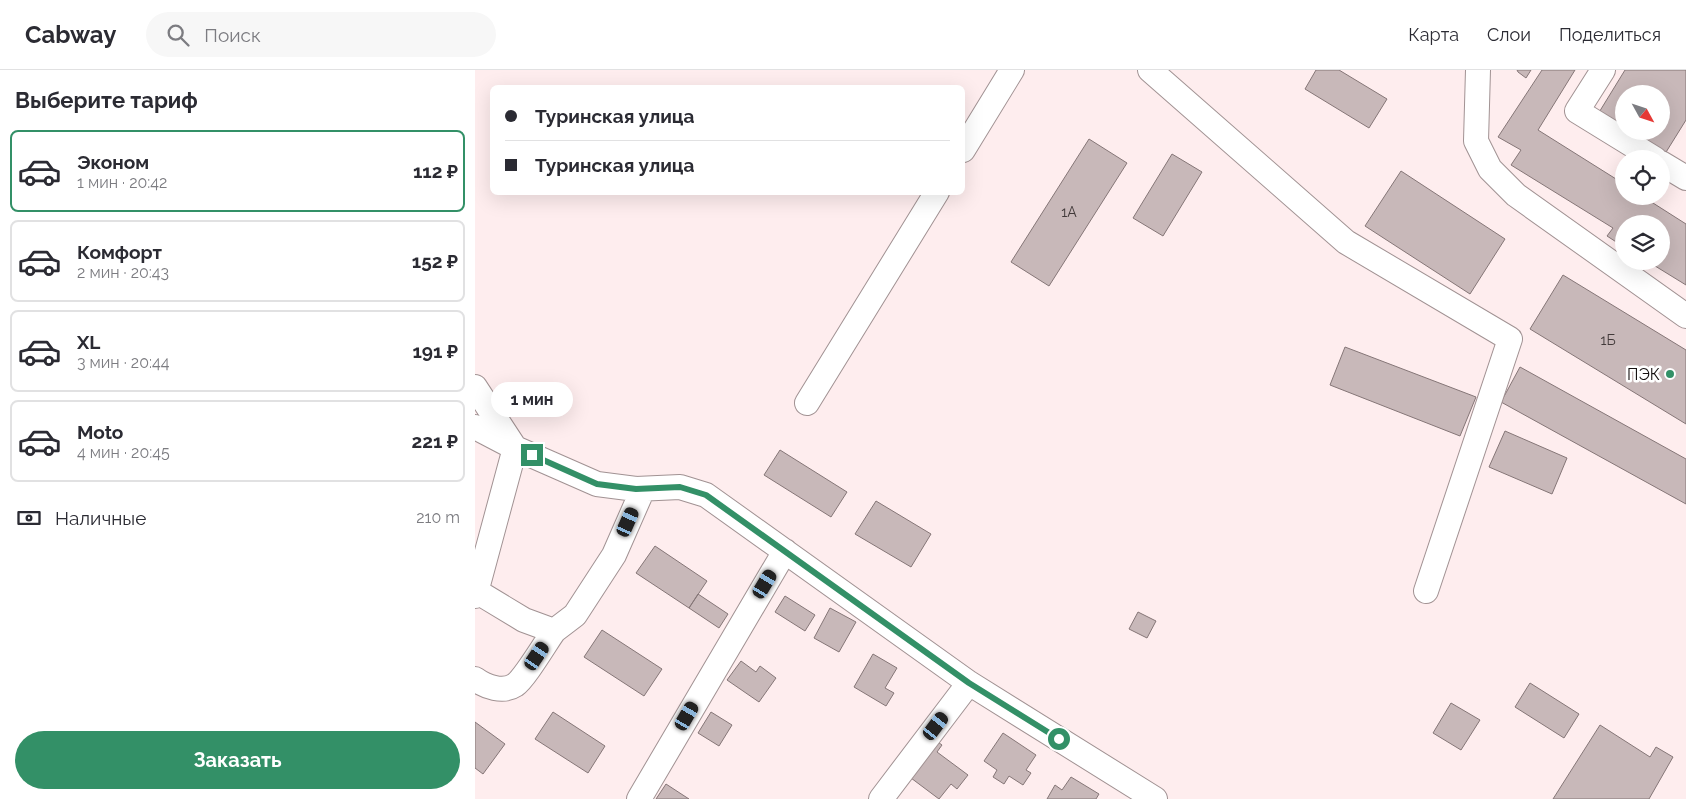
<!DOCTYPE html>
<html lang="ru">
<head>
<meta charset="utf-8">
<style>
  :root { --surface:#fff; --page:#f7f7f7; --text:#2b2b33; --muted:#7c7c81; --line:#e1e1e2; --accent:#339067 }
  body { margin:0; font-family:Raleway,sans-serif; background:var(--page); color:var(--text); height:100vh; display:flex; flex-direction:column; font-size:19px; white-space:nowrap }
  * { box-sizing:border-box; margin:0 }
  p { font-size:16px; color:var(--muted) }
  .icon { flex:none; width:28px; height:28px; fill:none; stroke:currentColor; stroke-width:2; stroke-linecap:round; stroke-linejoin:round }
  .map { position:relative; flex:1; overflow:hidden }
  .drawer { display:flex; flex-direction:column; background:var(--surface); width:475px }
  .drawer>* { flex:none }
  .banner { position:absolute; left:15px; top:15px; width:475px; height:110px; border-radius:8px; box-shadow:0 5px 20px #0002; display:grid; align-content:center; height:110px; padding:0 15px; background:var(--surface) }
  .needle { width:32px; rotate:130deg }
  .tools { position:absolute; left:1140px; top:15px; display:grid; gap:10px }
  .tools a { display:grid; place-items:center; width:55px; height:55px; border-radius:50%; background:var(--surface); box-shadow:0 5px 20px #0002; font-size:25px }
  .end { position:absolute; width:22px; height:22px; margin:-11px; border:6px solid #339067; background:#fff; box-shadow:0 0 0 2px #fff }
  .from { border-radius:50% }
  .bubble { position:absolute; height:35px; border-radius:18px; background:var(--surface); box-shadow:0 5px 20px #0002; font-size:16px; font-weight:700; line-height:35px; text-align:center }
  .car { position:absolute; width:15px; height:30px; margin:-15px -8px; border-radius:6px; box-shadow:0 0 4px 1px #0007; background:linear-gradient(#222 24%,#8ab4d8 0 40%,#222 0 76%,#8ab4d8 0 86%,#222 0) }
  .banner b { display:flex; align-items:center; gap:18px; height:48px; font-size:19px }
  .banner b+b { border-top:1px solid var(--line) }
  .banner i { width:12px; height:12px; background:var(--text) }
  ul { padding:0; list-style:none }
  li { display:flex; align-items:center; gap:15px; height:82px; margin:0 10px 8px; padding:0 5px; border:2px solid var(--line); border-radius:8px }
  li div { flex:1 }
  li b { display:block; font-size:19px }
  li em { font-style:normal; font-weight:700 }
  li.current { border-color:var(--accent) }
  li>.icon { width:45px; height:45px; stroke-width:1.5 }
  h2 { padding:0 15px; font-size:22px; line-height:60px }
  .pay { display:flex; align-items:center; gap:12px; height:55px; padding:0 15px; font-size:19px }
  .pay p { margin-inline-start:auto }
  .primary-button { display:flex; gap:10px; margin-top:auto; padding:10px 15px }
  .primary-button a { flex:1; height:58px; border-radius:30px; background:var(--accent); color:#fff; font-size:20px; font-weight:700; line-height:58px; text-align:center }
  header { display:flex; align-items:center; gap:30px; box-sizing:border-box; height:70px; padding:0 25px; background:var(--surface); border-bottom:1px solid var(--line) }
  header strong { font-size:24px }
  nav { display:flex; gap:28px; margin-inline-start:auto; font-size:18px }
  .search { width:350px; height:45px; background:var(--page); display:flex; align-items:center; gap:12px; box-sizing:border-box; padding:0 18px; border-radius:28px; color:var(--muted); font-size:19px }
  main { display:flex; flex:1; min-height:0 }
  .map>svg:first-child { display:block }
  .building { fill:#c8b8b9; stroke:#857677 }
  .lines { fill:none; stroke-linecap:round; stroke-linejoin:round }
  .minor-casing { stroke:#a19293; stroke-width:26 }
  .minor { stroke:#fff; stroke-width:24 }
  .route { stroke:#339067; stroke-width:6 }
  .poi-dot { fill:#339067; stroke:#fff; stroke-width:2 }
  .labels { text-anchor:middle; stroke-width:5; stroke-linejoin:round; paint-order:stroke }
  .number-label { font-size:14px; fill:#423a3a }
  .poi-label { font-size:16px; fill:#151010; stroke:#fff; text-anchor:end }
</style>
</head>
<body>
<header>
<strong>Cabway</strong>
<div class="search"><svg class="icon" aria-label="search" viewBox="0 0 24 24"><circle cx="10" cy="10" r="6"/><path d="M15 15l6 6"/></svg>Поиск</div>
<nav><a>Карта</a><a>Слои</a><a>Поделиться</a></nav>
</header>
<main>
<section class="drawer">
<h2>Выберите тариф</h2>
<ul>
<li class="current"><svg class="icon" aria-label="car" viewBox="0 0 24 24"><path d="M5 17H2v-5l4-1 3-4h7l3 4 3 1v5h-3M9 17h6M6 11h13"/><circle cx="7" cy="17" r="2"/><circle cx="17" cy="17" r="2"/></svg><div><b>Эконом</b><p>1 мин · 20:42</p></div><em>112 ₽</em></li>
<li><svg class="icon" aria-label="car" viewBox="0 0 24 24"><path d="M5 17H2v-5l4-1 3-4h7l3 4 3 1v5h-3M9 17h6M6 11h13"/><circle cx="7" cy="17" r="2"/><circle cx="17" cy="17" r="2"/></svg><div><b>Комфорт</b><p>2 мин · 20:43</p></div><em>152 ₽</em></li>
<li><svg class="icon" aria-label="car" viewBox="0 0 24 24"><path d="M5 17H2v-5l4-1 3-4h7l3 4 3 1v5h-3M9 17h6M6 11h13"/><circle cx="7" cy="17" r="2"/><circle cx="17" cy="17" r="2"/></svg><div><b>XL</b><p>3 мин · 20:44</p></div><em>191 ₽</em></li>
<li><svg class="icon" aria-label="car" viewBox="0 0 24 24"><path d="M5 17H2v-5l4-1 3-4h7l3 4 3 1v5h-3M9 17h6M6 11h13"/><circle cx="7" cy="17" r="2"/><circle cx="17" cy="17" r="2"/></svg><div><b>Moto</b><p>4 мин · 20:45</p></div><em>221 ₽</em></li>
</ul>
<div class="pay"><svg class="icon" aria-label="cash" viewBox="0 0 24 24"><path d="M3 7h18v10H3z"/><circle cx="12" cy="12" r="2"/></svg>Наличные<p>210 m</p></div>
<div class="primary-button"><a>Заказать</a></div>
</section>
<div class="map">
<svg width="1211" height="729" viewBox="0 0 1211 729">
  <rect width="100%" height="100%" fill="#feedee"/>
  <path class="building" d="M841,0H864L912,29L894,58L830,19Z
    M1042,0H1056L1051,8L1043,2Z
    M1067,0H1100L1063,60L1149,114V126H1167L1211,154V215L1172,191H1186V154H1149V177L1132,166L1138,158L1036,95L1046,80L1023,67Z
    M1150,0H1211V50L1188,87L1149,61H1186V24H1149V61L1123,44Z
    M614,69L652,93L574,216L536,192Z
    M697,84L727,102L688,166L658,148Z
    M926,101L1030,169L995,224L890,156Z
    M1088,205L1211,280V354L1055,259Z
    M870,277L1001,327L985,366L855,315Z
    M1045,297L1211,389V434L1026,332Z
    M1030,361L1092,388L1077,424L1014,397Z
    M305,380L372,422L356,447L289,405Z
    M401,431L456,464L436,497L380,464Z
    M180,476L232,511L214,538L161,503Z
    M223,524L253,544L244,558L214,538Z
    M310,526L340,545L330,561L300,542Z
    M355,538L381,552L364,582L339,568Z
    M663,542L681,551L672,568L654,559Z
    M127,560L187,599L169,626L109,587Z
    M398,584L422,598L410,618L419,623L411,636L379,617Z
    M266,591L281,602L285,596L301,608L284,632L252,610Z
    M1055,613L1104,644L1089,668L1040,637Z
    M976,633L1005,650L986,680L958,663Z
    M78,642L130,676L113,703L60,669Z
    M236,642L257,655L244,676L223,663Z
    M0,652L30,674L8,704L0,698Z
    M1125,655L1175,687L1181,677L1198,687L1174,729H1078Z
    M528,663L561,685L551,700L556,703L548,715L534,706L529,714L518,707L522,700L509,691Z
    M460,670L467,675L462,682L493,705L482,719L476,714L464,729L432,705Z
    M596,707L624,724L621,729H572L580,715L587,720Z
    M191,714L214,729H181Z"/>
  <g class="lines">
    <g class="minor-casing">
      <path id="minor" d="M675,0L871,172L1035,269L951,521
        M1003,0L1001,71L1015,99L1041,125L1211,246
        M1128,0L1102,41L1180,89
        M488,80L537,0
        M1186,93L1211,108
        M0,317L40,378L0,526
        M332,333L462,122
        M0,357L40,378L122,414L161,419L205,417L231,425L494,613L680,729
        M1,521L49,550L79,561L100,545L139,485L168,419
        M0,609C11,617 28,623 40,615C50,608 71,572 79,561
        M164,729L310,481
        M406,729L494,613"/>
    </g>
    <use href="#minor" class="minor"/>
  </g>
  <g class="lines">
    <path class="route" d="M57,385L122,414L161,419L205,417L231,425L494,613L584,669"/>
  </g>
  <circle class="poi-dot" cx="1195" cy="304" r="5"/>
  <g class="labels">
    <g class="number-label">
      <text x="594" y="147">1А</text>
      <text x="1133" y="275">1Б</text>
    </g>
    <g class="poi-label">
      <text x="1185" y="310">ПЭК</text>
    </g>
  </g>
</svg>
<div class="tools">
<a><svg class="needle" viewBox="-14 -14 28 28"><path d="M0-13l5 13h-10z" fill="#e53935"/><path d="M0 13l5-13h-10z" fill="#7c7c81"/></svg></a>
<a><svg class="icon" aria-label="locate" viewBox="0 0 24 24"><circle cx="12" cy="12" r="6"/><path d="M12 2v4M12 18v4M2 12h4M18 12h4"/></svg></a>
<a><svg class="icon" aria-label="layers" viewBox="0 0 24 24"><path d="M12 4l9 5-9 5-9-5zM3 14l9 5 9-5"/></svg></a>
</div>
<i class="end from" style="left:584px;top:669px"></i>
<i class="end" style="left:57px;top:385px"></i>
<div class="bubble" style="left:16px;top:312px;width:82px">1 мин</div>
<i class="car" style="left:153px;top:452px;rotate:24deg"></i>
<i class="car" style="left:290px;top:514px;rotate:31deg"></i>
<i class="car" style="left:62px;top:586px;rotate:34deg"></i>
<i class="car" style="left:212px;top:646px;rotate:30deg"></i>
<i class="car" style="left:461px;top:656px;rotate:37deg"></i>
<div class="banner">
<b><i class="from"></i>Туринская улица</b>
<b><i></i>Туринская улица</b>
</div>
</div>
</main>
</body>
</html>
